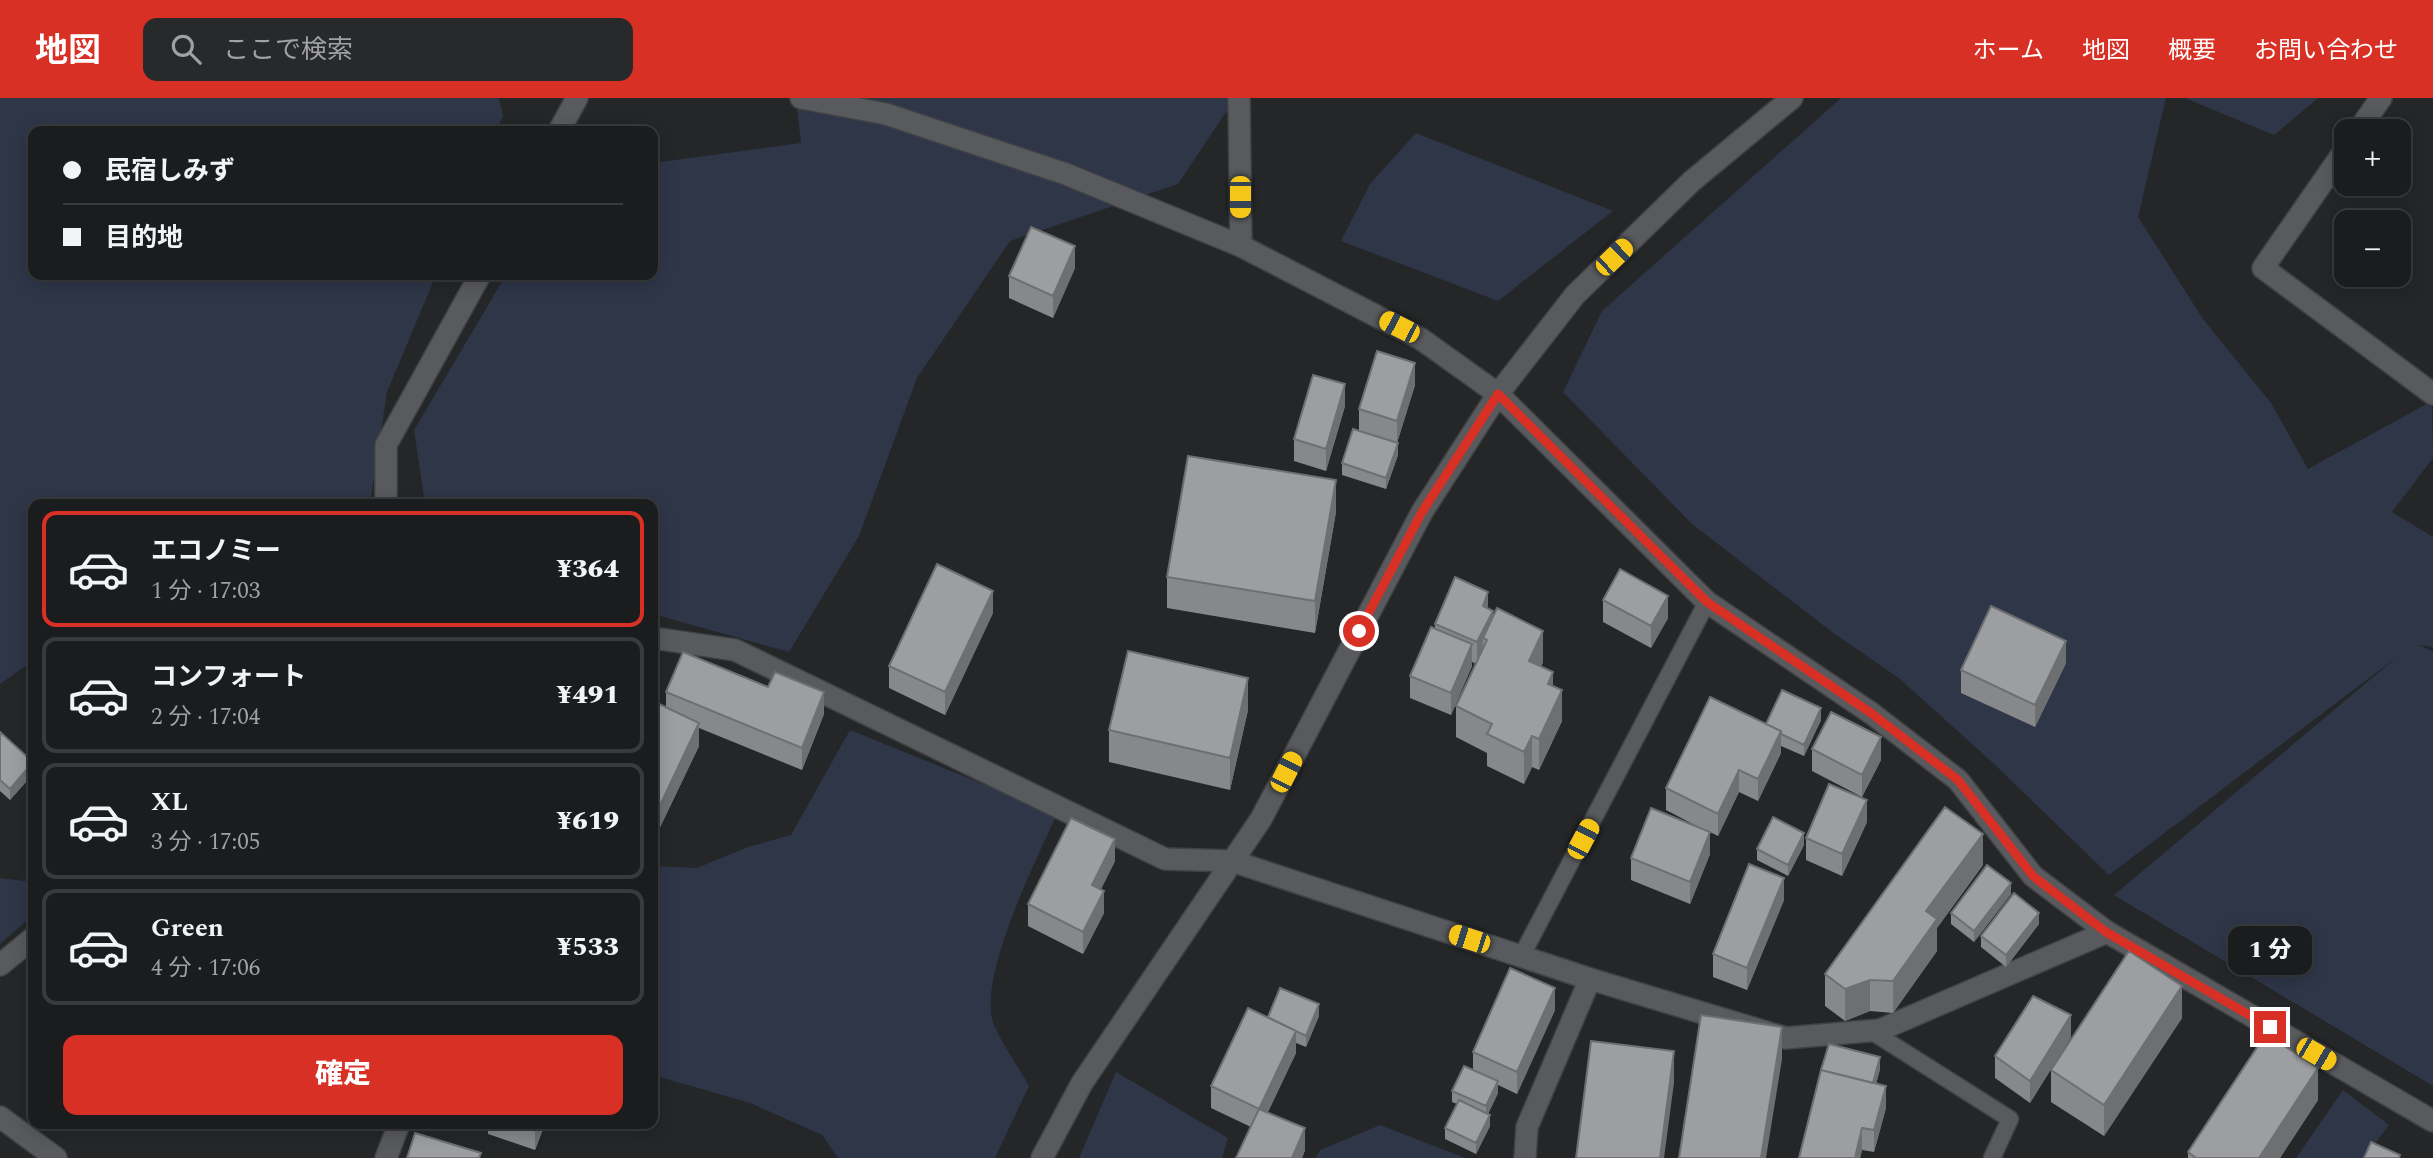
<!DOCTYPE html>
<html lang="ja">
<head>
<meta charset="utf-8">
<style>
  :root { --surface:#1b1c1e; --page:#28292b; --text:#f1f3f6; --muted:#a0a1a4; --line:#393a3c; --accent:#d93025 }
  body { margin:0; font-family:Spectral,"Noto Sans JP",serif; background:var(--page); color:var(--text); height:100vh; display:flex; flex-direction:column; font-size:26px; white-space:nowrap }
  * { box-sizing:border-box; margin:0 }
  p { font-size:23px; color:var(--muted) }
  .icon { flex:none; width:38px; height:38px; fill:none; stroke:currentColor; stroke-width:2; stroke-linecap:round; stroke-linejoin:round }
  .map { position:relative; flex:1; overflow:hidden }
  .details { position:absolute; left:28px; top:401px; width:630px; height:630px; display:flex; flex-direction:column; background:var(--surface); border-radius:14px; box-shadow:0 4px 18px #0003,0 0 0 2px var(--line) }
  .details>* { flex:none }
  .top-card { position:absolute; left:28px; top:28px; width:630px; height:154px; border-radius:14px; box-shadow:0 4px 18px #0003,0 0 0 2px var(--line); display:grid; align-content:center; height:154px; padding:0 35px; background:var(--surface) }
  .tools { position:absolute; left:2334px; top:21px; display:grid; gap:14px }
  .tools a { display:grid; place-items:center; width:77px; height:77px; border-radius:14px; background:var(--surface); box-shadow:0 4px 18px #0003,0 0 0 2px var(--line); font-size:35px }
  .end { position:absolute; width:32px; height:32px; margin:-16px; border:9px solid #d93025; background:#fff; box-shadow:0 0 0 4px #fff }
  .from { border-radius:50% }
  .bubble { position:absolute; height:49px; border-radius:14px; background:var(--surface); box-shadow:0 4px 18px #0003,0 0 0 2px var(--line); font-size:23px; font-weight:800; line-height:49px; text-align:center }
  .car { position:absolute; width:21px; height:42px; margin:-21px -10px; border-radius:9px; box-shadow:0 0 5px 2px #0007; background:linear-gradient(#f5c518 24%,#345 0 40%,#f5c518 0 76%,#345 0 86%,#f5c518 0) }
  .top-card b { display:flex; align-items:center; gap:24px; height:66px; font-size:26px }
  .top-card b+b { border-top:2px solid var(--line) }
  .top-card i { width:18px; height:18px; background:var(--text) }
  ul { padding:12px 0 0; list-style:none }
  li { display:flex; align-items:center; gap:21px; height:116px; margin:0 14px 10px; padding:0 21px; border:4px solid var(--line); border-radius:14px }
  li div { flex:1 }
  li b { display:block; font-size:26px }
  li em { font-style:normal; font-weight:800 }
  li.on { border-color:var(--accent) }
  li>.icon { width:63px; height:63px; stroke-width:1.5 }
  .primary-button { display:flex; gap:14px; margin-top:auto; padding:14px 35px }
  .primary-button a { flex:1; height:80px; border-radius:14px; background:var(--accent); color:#fff; font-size:28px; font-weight:800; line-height:80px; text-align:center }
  header { display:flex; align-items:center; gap:42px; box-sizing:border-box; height:98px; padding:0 35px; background:var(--accent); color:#fff }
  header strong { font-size:33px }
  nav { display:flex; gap:38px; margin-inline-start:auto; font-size:24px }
  .search { width:490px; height:63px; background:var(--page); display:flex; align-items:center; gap:18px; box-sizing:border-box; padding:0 24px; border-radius:14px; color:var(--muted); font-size:26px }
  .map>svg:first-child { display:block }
  .green { fill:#2e3648 }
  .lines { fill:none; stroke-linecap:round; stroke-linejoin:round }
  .service-casing { stroke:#414244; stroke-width:19 }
  .minor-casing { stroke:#414244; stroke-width:24 }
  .tertiary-casing { stroke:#414244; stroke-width:24 }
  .service { stroke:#595a5d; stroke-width:16 }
  .minor { stroke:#595a5d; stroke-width:21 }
  .tertiary { stroke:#595a5d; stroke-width:21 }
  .wall { fill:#86888a }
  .shaded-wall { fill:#6d6f71 }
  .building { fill:#9c9ea1; stroke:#6d6f71; stroke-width:2 }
  .route { stroke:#d93025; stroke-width:9 }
</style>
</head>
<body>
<header>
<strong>地図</strong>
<div class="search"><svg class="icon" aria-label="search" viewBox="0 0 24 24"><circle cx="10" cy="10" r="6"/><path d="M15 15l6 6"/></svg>ここで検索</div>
<nav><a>ホーム</a><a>地図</a><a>概要</a><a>お問い合わせ</a></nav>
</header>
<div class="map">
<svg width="2433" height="1060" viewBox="0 0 2433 1060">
  <rect width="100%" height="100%" fill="#242628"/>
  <path class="green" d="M0,0H499L503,18L496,33H33V177H436L387,294L370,406H33V563L0,586Z
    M796,0H1227L1228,11L1178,86L1010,143L917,280L859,438L789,554L653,516V406H425L414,332L506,177H653V65L801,45Z
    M1841,0H2166L2138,119L2203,221L2271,305L2308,371L2432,303L2433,360L2392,414L2433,439V549L2418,547L2433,553V988L2114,797L2397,559L2109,777L1993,665L1900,581L1832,534L1692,426L1563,294L1602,213Z
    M2185,0H2318L2274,37Z
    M1416,35L1613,113L1498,203L1341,143L1370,86Z
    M850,632L1057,716C1037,761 976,881 994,927C1003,948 1018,968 1029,988L995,1060H838L822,1037L750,1005L653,977V768L697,770L748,749L791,737Z
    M0,780L33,784V817L0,846Z
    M1116,974L1228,1040L1222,1060H1079Z
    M2343,992L2389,1027L2364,1060H2296Z
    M1380,1027L1465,1060H1316L1320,1052Z"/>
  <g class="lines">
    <g class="service-casing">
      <path id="service" d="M1521,859L1707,504
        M1871,933L2010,1021L1992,1060"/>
    </g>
    <g class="minor-casing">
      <path id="minor" d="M1239,0L1241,148
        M559,33L577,0
        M2358,33L2381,0
        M2347,49L2263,170L2433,296
        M386,406V347L480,177
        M653,540L735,552L1165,761L1232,763L1590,881L1786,940L1880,932L2107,834
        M0,867L33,840
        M0,1019L56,1060
        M386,1060L399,1026
        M1525,1060L1527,1029L1590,881"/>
    </g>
    <g class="tertiary-casing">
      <path id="tertiary" d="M801,0L886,16L1066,76L1241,148L1421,241L1498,296L1707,504L1871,615L1958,682L2033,778L2107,834L2433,1023
        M1042,1060L1082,985L1261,721L1422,414L1498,296L1575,197L1692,83L1792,0"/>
    </g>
    <use href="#service" class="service"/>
    <use href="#minor" class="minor"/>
    <use href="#tertiary" class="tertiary"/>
  </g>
  <path class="wall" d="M1075,170L1053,220L1009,200V178Z
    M1415,287L1397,345L1398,357L1386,391L1342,377V365L1359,333V311Z
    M1345,308L1326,373L1294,363V341Z
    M1336,414L1315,535L1167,510V479Z
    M1603,502L1668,520L1651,550L1603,524Z
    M1488,511L1493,518L1543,564L1541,569L1553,588L1562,623L1539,672L1532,669L1524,686L1487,668V655L1456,639V608L1476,566L1472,564V568L1451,617L1410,600V578L1435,531V526Z
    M993,515L945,617L889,590V568Z
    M2066,565L2035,629L1961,595V572Z
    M666,594L824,616L802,672L699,630V648L653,744V603L666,610Z
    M1248,612L1230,692L1109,664V632Z
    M1821,622L1804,658L1781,648V655L1758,703L1739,694L1718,738L1710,734V756L1690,806L1631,782V760L1706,733L1666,712V690L1766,626Z
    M0,634L33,664V676L10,702L0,693Z
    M1812,651L1881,662L1862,699L1812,673Z
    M33,711V738L31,736V714Z
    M1867,724L1842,778L1806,762V740Z
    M1804,747L1788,778L1757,762V751Z
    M1115,763L1101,791L1104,815L1083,856L1028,828V806Z
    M1983,767L1937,830V853L1893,915L1870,913L1845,923L1825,908V876Z
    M2011,796L1974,844L1951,826V815Z
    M1784,802L1747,892L1713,879V856Z
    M2039,826L2006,869L1981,849V838Z
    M1555,912L1517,996L1498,987V995L1488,1016L1490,1028L1476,1056L1445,1041V1030L1457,1006L1452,1004V993L1473,972V954Z
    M1319,918L1306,949L1296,945V955L1268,1014L1305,1052L1302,1060H1236L1251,1029L1211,1010V988L1268,919Z
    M2182,920L2104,1038L2051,1004V972Z
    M2071,939L2030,1005L1995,980V958Z
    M1880,971L1876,986L1886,1010L1874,1054L1862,1052L1860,1060H1799Z
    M2318,1002L2280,1060H2188V1054Z
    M488,1026H545L535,1052L488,1036Z"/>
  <path class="shaded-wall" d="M1075,148V170L1053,220V198Z
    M1415,265V287L1397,345V323Z
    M1345,286V308L1326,373V351Z
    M1398,345V357L1386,391V380Z
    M1336,382V414L1315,535V503Z
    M993,493V515L945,617V594Z
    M1488,494V517L1483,508Z
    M1668,498V520L1651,550V528Z
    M1493,513V535L1483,540V555L1477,566V544Z
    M1543,533V564L1529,594V563Z
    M2066,543V565L2035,629V607Z
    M1472,546V568L1451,617V595Z
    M1553,574V606L1548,586Z
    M1248,580V612L1230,692V660Z
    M1562,592V623L1539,672V641Z
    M824,594V616L802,672V650Z
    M1821,610V622L1804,658V647Z
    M699,625V648L653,744V722Z
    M1781,633V655L1758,703V681Z
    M1532,638V669L1524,686V654Z
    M1881,639V662L1862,699V677Z
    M33,665V676L10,702V691Z
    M1739,672V694L1718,738V716Z
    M1867,702V724L1842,778V756Z
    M1710,734V756L1690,806V784Z
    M1804,735V747L1788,778V767Z
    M1983,736V767L1937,830V853L1893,915V883L1926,813Z
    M1115,741V763L1092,809V787Z
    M1784,780V802L1747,892V870Z
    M2011,785V796L1974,844V833Z
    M1104,793V815L1083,856V834Z
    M2039,815V826L2006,869V857Z
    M1870,882V913L1845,923V891Z
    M2182,888V920L2104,1038V1007Z
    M1555,890V912L1517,996V974Z
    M1319,906V918L1306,949V938Z
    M2071,917V939L2030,1005V983Z
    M1782,929V961L1766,1060H1761Z
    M1296,933V955L1259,1033V1011Z
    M1674,953V985L1664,1060H1660Z
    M1880,959V971L1873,998V987Z
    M2318,970V1002L2280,1060H2259Z
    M1498,983V995L1486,1020V1008Z
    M1886,988V1010L1874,1054V1032Z
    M1490,1017V1028L1476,1056V1045Z
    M537,1026H545L535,1052V1030Z
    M1305,1030V1052L1302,1060H1292Z
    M1862,1030V1052L1860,1060H1855Z"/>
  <path class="building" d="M1031,129L1075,148L1053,198L1009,178Z
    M1377,253L1415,265L1397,323L1359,311Z
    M1313,277L1345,286L1326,351L1294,341Z
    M1353,331L1398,345L1386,380L1342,365Z
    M1188,358L1336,382L1315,503L1167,479Z
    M937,466L993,493L945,594L889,568Z
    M1620,471L1668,498L1651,528L1603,502Z
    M1455,479L1488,494L1483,508L1493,513L1477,544L1435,526Z
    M1991,508L2066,543L2035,607L1961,572Z
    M1497,510L1543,533L1529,563L1553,574L1548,586L1562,592L1539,641L1532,638L1524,654L1487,636L1492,626L1456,608L1487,542L1483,540Z
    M1431,529L1472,546L1451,595L1410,578Z
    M1128,553L1248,580L1230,660L1109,632Z
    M683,554L768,589L775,574L824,594L802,650L666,594Z
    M1782,592L1821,610L1804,647L1781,636V633L1766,626Z
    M1710,599L1781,633L1758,681L1739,672L1718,716L1666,690Z
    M653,603L699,625L653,722Z
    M1831,614L1881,639L1862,677L1812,651Z
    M0,634L33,664L10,691L0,682Z
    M1829,686L1867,702L1842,756L1806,740Z
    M1945,709L1983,736L1926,813L1937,821L1893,883L1870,882L1845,891L1825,876Z
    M1651,710L1710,734L1690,784L1631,760Z
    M1773,719L1804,735L1788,767L1757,751Z
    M1071,720L1115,741L1092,787L1104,793L1083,834L1028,806Z
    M1749,766L1784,780L1747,870L1713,856Z
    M1987,767L2011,785L1974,833L1951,815Z
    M2014,795L2039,815L2006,857L1981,838Z
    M2129,853L2182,888L2104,1007L2051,972Z
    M1510,870L1555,890L1517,974L1473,954Z
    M1280,890L1319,906L1306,938L1268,919Z
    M2033,898L2071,917L2030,983L1995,958Z
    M1248,910L1296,933L1259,1011L1211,988Z
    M1701,917L1782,929L1761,1060H1679Z
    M2266,936L2318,970L2259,1060H2196L2188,1054Z
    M1591,943L1674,953L1660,1060H1576Z
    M1829,946L1880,959L1873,985L1821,972Z
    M1464,968L1498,983L1486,1008L1452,993Z
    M1821,972L1886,988L1874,1032L1862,1030L1855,1060H1799Z
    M1459,1002L1490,1017L1476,1045L1445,1030Z
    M1259,1011L1305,1030L1292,1060H1236Z
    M522,1026H537L535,1030Z
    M415,1035L481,1055L479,1060H407Z
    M2371,1044L2400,1057L2399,1060H2364Z"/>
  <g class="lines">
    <path class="route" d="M1359,533L1422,414L1498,296L1707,504L1871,615L1958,682L2033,778L2106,834L2270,929"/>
  </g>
</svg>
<div class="tools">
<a>+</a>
<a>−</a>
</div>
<i class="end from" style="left:1359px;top:533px"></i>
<i class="end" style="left:2270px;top:929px"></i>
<div class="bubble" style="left:2228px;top:828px;width:84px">1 分</div>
<i class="car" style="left:1240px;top:99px;rotate:180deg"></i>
<i class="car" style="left:1614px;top:159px;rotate:46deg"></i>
<i class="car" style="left:1399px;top:229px;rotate:297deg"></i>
<i class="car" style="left:1286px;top:674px;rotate:27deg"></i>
<i class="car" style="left:1583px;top:741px;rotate:28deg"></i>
<i class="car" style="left:1469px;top:841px;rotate:288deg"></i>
<i class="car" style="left:2316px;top:956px;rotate:120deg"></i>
<div class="top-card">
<b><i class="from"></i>民宿しみず</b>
<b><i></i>目的地</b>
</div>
<section class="details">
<ul>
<li class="on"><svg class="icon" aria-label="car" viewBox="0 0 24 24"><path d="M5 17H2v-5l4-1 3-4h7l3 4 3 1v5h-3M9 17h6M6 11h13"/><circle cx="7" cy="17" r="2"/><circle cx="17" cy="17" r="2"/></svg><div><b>エコノミー</b><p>1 分 · 17:03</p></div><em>¥364</em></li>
<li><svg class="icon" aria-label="car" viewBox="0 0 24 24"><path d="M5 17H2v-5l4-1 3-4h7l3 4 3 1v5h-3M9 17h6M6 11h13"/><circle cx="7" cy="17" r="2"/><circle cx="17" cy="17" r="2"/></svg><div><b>コンフォート</b><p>2 分 · 17:04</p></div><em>¥491</em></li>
<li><svg class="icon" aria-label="car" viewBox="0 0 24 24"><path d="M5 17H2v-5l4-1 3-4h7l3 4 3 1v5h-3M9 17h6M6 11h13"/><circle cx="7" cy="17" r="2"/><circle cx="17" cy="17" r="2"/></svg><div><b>XL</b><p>3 分 · 17:05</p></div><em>¥619</em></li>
<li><svg class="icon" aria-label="car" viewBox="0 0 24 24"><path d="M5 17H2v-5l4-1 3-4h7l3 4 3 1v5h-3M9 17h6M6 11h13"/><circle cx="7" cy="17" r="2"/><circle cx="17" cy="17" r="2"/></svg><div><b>Green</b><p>4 分 · 17:06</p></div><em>¥533</em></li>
</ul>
<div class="primary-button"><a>確定</a></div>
</section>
</div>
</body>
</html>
